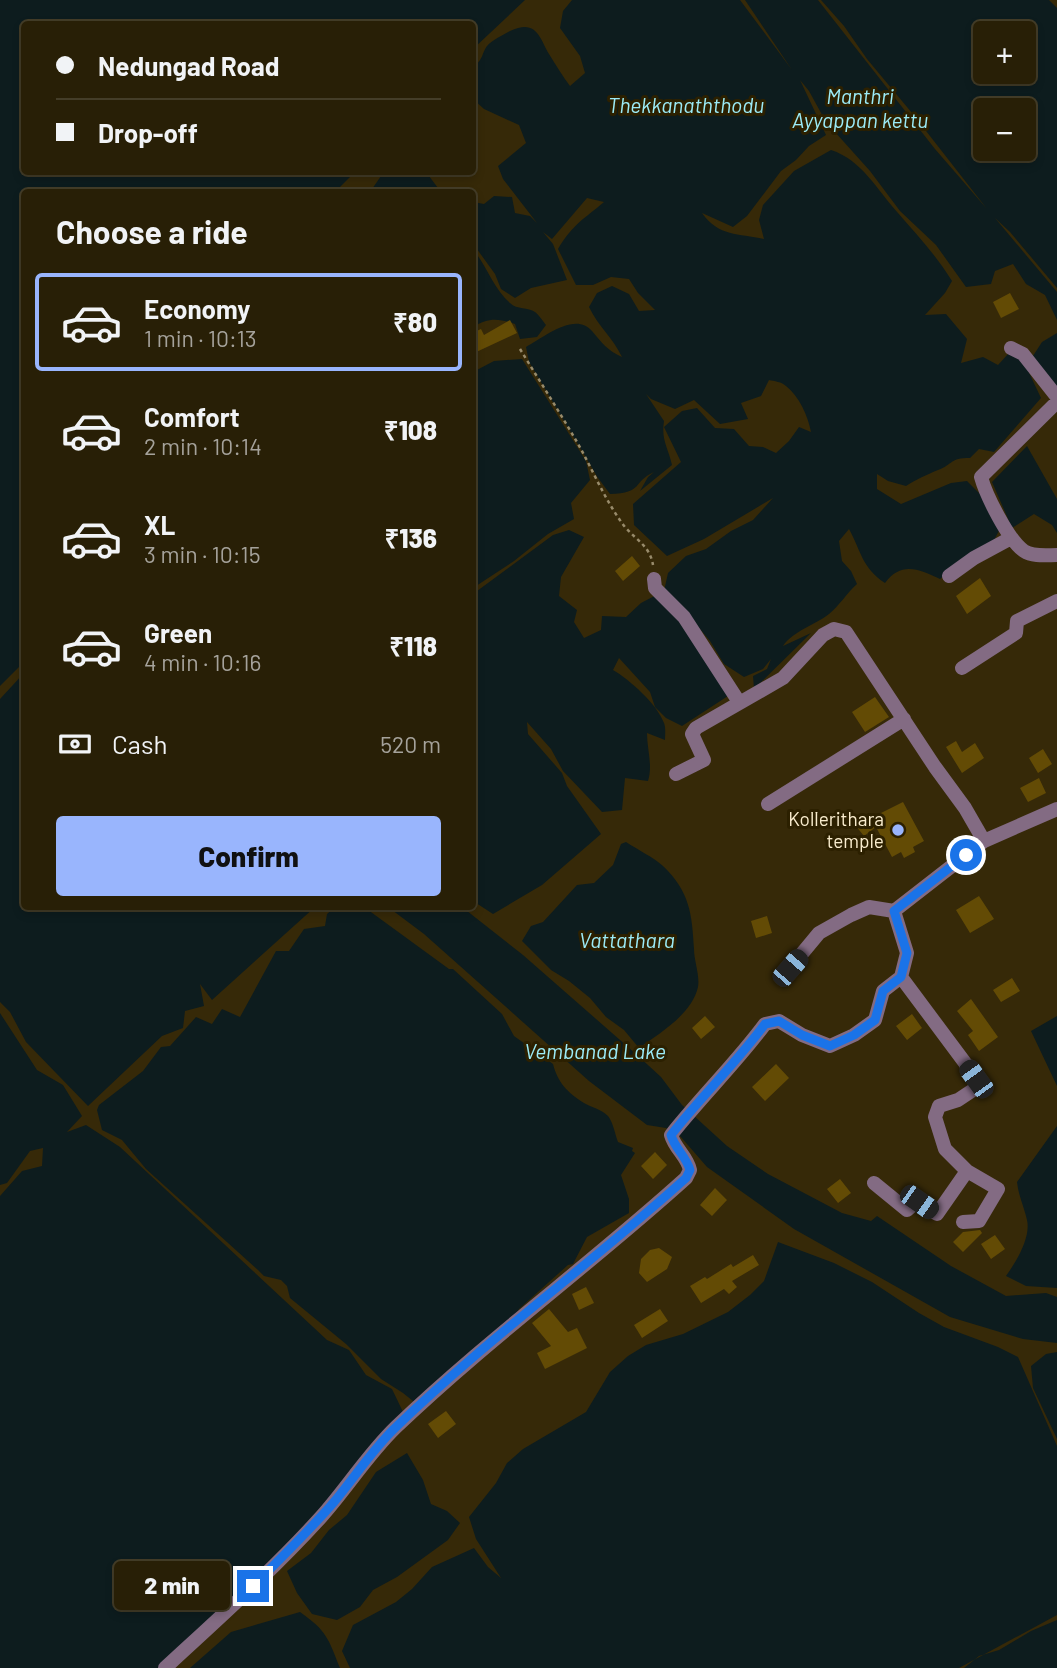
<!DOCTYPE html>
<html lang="en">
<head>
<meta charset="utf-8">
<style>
  :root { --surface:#281f06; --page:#342c14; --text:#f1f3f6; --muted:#a5a29b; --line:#443d28; --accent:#99b5fd }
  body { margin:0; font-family:Barlow,sans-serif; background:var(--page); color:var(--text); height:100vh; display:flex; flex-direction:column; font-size:26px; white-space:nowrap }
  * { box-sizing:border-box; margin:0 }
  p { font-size:23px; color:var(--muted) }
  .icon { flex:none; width:38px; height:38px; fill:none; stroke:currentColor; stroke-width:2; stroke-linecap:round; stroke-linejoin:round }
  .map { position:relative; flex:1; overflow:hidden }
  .panel { position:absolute; left:21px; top:189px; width:455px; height:721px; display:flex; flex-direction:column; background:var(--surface); border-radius:7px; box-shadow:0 4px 10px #0003,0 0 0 2px var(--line) }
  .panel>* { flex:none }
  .hud { position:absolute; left:21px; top:21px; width:455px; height:154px; border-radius:7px; box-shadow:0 4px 10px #0003,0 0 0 2px var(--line); display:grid; align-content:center; height:154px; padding:0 35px; background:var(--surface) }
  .tools { position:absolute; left:973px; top:21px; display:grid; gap:14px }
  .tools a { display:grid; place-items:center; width:63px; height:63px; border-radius:7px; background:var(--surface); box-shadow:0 4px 10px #0003,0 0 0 2px var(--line); font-size:35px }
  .end { position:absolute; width:32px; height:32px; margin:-16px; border:9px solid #1a73e8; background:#fff; box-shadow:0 0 0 4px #fff }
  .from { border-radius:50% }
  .bubble { position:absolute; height:49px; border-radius:7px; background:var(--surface); box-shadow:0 4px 10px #0003,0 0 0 2px var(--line); font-size:23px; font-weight:800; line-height:49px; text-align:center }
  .car { position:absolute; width:21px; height:42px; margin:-21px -10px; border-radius:9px; box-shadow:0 0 5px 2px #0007; background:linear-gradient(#222 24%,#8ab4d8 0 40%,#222 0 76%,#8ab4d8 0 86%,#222 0) }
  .hud b { display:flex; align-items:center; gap:24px; height:66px; font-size:26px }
  .hud b+b { border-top:2px solid var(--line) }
  .hud i { width:18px; height:18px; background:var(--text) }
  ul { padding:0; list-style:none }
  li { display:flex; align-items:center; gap:21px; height:98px; margin:0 14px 10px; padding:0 21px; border:4px solid transparent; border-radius:7px }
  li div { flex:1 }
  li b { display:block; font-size:26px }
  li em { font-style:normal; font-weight:800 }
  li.active { border-color:var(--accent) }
  li>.icon { width:63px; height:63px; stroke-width:1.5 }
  h2 { padding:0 35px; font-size:32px; line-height:84px }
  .pay { display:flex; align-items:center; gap:18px; height:77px; padding:0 35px; font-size:26px }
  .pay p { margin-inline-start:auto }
  .primary-button { display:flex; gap:14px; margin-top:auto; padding:14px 35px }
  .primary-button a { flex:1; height:80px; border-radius:7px; background:var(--accent); color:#111; font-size:28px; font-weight:800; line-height:80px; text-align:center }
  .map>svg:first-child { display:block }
  .water { fill:#0d1c1e; fill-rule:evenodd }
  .building { fill:#634b05 }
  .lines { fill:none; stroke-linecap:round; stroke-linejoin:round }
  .path { stroke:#988b6b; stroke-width:2.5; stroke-dasharray:3.5 3.5; stroke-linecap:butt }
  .street { stroke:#836b83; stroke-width:14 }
  .route { stroke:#1a73e8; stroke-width:9 }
  .poi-dot { fill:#99b5fd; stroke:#2c2000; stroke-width:2.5 }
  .labels { text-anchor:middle; stroke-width:6; stroke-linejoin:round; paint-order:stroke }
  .poi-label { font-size:19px; fill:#faedce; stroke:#2c2000; text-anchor:end }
  .water-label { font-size:21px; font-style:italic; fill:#9cecf8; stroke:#2c2000 }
</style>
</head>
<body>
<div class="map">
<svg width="1057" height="1668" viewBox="0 0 1057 1668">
  <rect width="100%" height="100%" fill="#362908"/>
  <path class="water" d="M0,0H525L473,49L472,24H24V172H355L335,192H24V662L0,686Z
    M572,0H740L792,70L745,0H818L935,149L987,209L912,113L867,59L844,26L821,0H1049L1057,8V288L1010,232L995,218L1057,292V320L1045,295L1026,284L1013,264L995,271L991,284L966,287L936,245L900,211L870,171L826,122L809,91L800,80L826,135L809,146L796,160L781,171L747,216L733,227L702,213C719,237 738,233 764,239L759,220L763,205L794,171L831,150C862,160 877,190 898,213C917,235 936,255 952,281L945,293L925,315L946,314L967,339L961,363L983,357L998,365L1009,353L1024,362L1041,398L994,452L979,449L970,458C949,458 954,464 938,470C926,475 917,479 906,486L888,481L877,474V489L901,504L951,483L967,481L980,494L1001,527L992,544L956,565L940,579C919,569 901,561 885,583C862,568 861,551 849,529L839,541L842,561L851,571L857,584C847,593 839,606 829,614C815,625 793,631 783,646L811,633L754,689L753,676L767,669L771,659L763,669L744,677L724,664L710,641L694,622L731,694L682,726L666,718L655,707L650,692L619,658L613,670C630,680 657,704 664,723C666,728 665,735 665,740L647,733C647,750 653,765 648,781L625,778L622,810L602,812L563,771L551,749L527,722L528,734L562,773L567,786L601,834L542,885L493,914L473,901V594L553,535L569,530L584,537L561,577L559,596L577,610L574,622L584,638L601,630L602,616L626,617L641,603L664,591L668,573L686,556L706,549L731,531L753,520L773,498L704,539L667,556L634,525L633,504L681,462L664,427L682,411L697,408L715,428L734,429L749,446L763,447L776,453L789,441L799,427L811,432C808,416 799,396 786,386C782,382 774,381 769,380L761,396L741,403L748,419L720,424L694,400L675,409L651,399L646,394L664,421C661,440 668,447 672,465L640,491L648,477L654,472C632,482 644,493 610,494L598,478L529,362L526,347C543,338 575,311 592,331C601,342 608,351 622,357C613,338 598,326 589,307L597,293L612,286L629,294L639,311L655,310L638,293L629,279L611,277L593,285H576L558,249C573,224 584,219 604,202L587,198L552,239L543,232L553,244L567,280L531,288L515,298L501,289L495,274L474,245L473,202L484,204L494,196L512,197L515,213L530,216L537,223L503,179L498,166L526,143L519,125L484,109L473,99V68C484,58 481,55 487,46C492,40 503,35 510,31C537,18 540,39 549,54C556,65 563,77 570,86L585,73L580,56L560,28L563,11ZM985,33H1024V72H985ZM985,110H1024V149H985Z
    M388,172H426L441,192H370L381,176Z
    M472,248C487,266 493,288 510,303C517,310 528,307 535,312C539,315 543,321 546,325L537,337L520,339L515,324C497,318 488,318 473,327Z
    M1057,333V390L1031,359L1042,342Z
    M522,359L586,461L590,480L571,503L574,519L548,534L514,561L473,588V372L494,361Z
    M1027,446L1057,499V533L1052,525L1034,514L1012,528L992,482Z
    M24,673V906L315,907L212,1000L200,984L204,1006L185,1011L183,1028L162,1036L88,1106L26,1042L10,1012L0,1002V699Z
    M626,842C638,850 653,857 663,866C690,892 692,914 694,949C694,961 700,975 698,987C692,1014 660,1033 639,1048L624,1030L606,1017L590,998L569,981L551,970L522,941L531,926L543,922L577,885L594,883L613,865L621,844Z
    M335,907H364L449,969H453L502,1014L514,1036L553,1064C558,1083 567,1092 584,1103C593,1108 601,1109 608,1116C613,1122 615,1134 618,1142L633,1148L632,1151L635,1153L621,1175L629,1199V1213L587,1237L573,1264L568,1265L519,1309L512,1321L418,1405L403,1393L381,1379L346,1344L290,1298L287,1286L281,1280L264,1276L258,1270L146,1169L122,1140L102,1130L97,1110L99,1105L143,1071L161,1047L170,1046L196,1017L212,1024L222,1009L240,1017L276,951H289L304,929L325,926L327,914Z
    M388,907H462L523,955L636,1054L661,1077L682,1105L727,1146L768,1174L842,1213L871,1221L877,1216L951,1266L1006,1296L1046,1293L1057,1297V1343L1023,1339L950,1317L794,1229L707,1167L680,1136L666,1128L647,1125L589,1081L424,934Z
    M0,1013L37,1070L63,1085L82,1116L67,1132L86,1125L120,1147L327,1340L349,1350L366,1375L392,1389L404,1414L278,1563L249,1580L233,1607L163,1668H0V1196L22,1171L42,1166L43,1148L30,1151L7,1183L0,1185Z
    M1057,1016V1086L1031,1031Z
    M1057,1126V1288L1026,1286L1006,1276C1016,1262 1031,1238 1027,1220C1024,1206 1019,1198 1017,1182Z
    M778,1242L834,1263L872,1282L919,1313L944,1327L998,1347L1018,1357L1057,1446V1615L959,1668H350L342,1651L353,1625L396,1602L412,1589L432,1567L474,1548L488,1567L501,1578L476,1539L469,1517L496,1483L507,1463L523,1449L586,1412L610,1372L628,1356L646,1345L683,1334L728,1312L750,1295L764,1281Z
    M1057,1352V1439L1033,1388L1031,1366L1046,1354Z
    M407,1453L423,1480L431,1504L447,1511L460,1523L448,1540L397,1577L373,1590L360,1607L337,1620L312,1614L297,1593L287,1571L311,1553L329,1530L347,1515L376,1472Z
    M300,1612C327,1631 328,1638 340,1668H190L231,1632Z
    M1057,1620V1668H964L979,1656L999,1650L1031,1631Z"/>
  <path class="building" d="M1010,293L1019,309L1001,318L993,302Z
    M510,320L517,333L472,354V333L481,329L484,335Z
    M632,556L640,566L623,581L615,571Z
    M980,578L991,596L967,614L956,596Z
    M875,697L889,717L865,732L852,712Z
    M956,741L962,752L975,743L984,758L962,773L946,747Z
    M1043,749L1052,764L1038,773L1029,758Z
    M1039,778L1046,793L1028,802L1020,788Z
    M903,802L924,841L913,847L915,852L904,858L901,852L892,857L876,827L864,836L855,825L865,818L867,820Z
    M979,896L994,919L970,933L956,910Z
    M767,916L772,933L756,938L751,921Z
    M1012,978L1020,991L1001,1002L993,990Z
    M971,999L998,1037L979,1051L968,1035L973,1031L957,1011Z
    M912,1014L922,1028L907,1040L896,1026Z
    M705,1016L715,1027L701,1039L692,1028Z
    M776,1064L789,1078L765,1101L752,1087Z
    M655,1152L667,1165L653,1179L641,1166Z
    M840,1179L851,1193L838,1203L827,1189Z
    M715,1188L727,1200L712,1216L700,1205Z
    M980,1230L982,1233L963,1252L953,1242L963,1232Z
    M995,1235L1005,1249L991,1259L981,1244Z
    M659,1248L672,1257L667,1269L647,1282L639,1273L641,1259L650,1250Z
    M753,1255L759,1265L732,1281L737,1287L729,1294L724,1289L701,1303L690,1286L705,1277L707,1279L731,1264L733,1267Z
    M586,1287L594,1303L579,1310L572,1294Z
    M549,1309L568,1332L577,1328L587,1348L545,1369L537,1353L551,1346L532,1323Z
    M660,1309L668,1321L642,1338L634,1325Z
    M446,1411L456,1424L438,1438L428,1424Z"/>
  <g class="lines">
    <path class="path" d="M520,349C539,380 559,411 577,442C593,470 605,501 625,527C636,540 650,546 653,565"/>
    <path class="street" d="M1011,348L1023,354L1057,397
      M1057,402L981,477C986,495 1008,540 1024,551C1033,557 1047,555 1057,555
      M949,576L974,558L1011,538
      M654,579L655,588L684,617L739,702
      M962,668L1016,633L1017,621L1057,601
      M676,774L704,760L692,734L696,728L783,678L823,635L834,629L846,632L935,767L965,808L984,841
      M768,804L904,719
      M790,968L819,933L851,915L869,907L894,911
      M901,977L977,1079L976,1088L958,1100L939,1106L935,1117L945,1149L967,1171L998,1189L979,1221L963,1222
      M874,1183L907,1210L917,1201L937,1214L967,1171
      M165,1668C218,1619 273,1570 321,1517C347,1488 368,1454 396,1427C488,1339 591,1264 686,1178L690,1170C687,1156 675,1149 671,1135C701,1097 736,1063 765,1024L779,1021L802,1035L830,1046L854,1035L875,1020L883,991L901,977L907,953L894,911L984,841L1057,809"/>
  </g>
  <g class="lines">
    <path class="route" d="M253,1586C281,1558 309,1531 334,1502C355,1477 372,1450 395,1428C487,1339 591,1264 686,1178L690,1170C686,1156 675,1149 671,1135C701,1097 736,1063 765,1024L779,1021L802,1035L830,1046L854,1035L875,1020L883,991L901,977L907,953L894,911L966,855"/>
  </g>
  <circle class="poi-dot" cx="898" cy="830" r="7"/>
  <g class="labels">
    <g class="poi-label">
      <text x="884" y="826">Kollerithara<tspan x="884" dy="22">temple</tspan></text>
    </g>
    <g class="water-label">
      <text x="860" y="104">Manthri<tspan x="860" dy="24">Ayyappan kettu</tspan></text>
      <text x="686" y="113">Thekkanaththodu</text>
      <text x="627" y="948">Vattathara</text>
      <text x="595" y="1059">Vembanad Lake</text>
    </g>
  </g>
</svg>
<div class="tools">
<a>+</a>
<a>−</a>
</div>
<i class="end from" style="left:966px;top:855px"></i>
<i class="end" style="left:253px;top:1586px"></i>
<div class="bubble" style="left:114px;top:1561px;width:116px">2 min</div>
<i class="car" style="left:790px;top:968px;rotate:41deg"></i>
<i class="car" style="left:976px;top:1079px;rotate:324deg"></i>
<i class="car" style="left:919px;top:1202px;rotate:125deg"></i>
<div class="hud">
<b><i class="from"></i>Nedungad Road</b>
<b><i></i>Drop-off</b>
</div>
<section class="panel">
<h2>Choose a ride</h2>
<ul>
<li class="active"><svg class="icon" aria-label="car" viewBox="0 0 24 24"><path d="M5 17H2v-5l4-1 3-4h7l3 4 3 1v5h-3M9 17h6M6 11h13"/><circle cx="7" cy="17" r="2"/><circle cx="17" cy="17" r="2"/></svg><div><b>Economy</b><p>1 min · 10:13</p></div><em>₹80</em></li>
<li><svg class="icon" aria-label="car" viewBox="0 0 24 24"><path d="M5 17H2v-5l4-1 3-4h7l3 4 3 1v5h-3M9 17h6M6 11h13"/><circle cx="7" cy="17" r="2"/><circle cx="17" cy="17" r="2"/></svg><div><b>Comfort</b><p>2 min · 10:14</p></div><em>₹108</em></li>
<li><svg class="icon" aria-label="car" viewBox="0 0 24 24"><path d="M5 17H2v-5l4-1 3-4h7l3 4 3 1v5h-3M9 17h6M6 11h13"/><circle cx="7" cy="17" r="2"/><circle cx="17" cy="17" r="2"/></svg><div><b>XL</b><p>3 min · 10:15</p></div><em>₹136</em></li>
<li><svg class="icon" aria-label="car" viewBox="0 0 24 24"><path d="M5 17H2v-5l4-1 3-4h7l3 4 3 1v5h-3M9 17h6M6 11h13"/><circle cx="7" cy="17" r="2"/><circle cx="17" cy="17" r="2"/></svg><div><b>Green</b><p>4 min · 10:16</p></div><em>₹118</em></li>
</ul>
<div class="pay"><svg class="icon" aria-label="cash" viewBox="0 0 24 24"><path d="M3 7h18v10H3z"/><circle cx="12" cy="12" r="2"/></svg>Cash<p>520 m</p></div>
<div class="primary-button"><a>Confirm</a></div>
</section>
</div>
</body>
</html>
